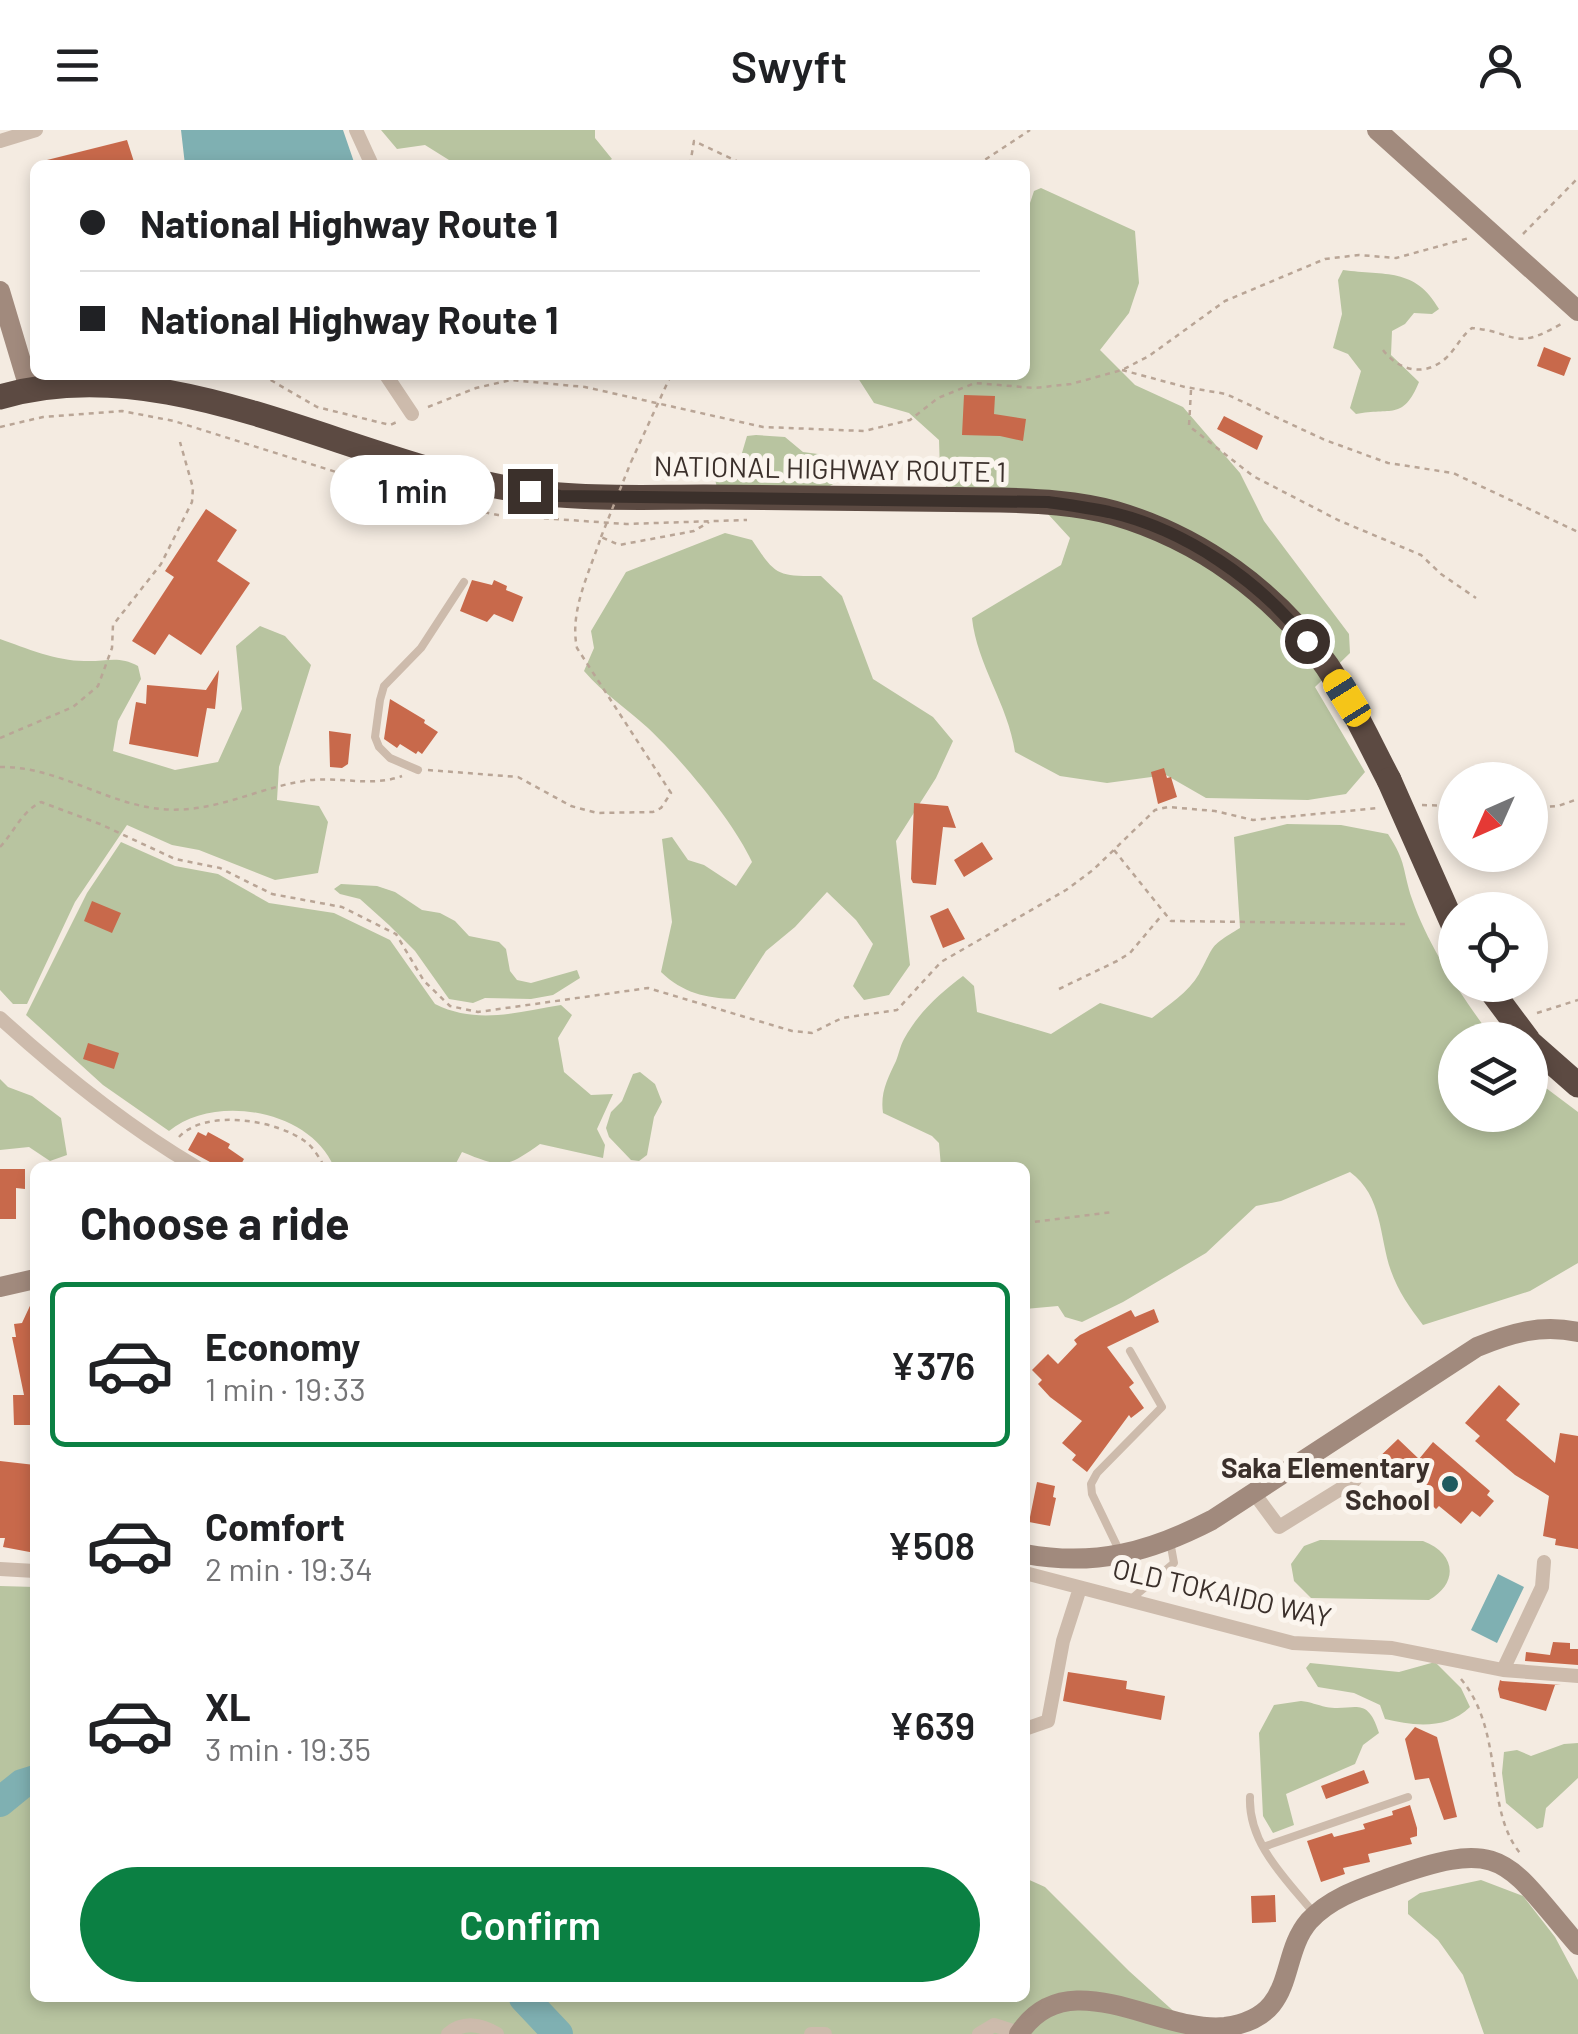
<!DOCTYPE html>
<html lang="en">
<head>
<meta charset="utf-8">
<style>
  :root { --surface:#fff; --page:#f2f2f2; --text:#202124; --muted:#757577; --line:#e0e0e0; --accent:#0b8043 }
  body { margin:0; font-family:Barlow,sans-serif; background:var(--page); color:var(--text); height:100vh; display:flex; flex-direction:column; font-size:38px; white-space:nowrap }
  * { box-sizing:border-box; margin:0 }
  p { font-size:32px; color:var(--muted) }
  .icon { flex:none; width:55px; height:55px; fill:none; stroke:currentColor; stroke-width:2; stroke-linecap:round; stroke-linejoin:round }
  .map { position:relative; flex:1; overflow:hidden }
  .side { position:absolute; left:30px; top:1032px; width:1000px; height:840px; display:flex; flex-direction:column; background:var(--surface); border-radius:15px; box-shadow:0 5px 15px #0003 }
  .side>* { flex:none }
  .banner { position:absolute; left:30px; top:30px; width:1000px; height:220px; border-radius:15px; box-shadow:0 5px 15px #0003; display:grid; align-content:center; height:220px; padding:0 50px; background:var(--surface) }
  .needle { width:65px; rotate:225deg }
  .buttons { position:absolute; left:1438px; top:632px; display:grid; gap:20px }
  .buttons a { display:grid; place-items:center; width:110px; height:110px; border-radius:50%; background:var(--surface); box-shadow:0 5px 15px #0003; font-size:50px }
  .end { position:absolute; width:45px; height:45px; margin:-22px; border:12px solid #3b302b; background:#fff; box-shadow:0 0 0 5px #fff }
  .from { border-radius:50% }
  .bubble { position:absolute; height:70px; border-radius:35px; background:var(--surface); box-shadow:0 5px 15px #0003; font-size:32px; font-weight:600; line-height:70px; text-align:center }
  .car { position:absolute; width:30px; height:60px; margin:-30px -15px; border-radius:12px; box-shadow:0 0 8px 2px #0007; background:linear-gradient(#f5c518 24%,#345 0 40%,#f5c518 0 76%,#345 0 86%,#f5c518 0) }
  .banner b { display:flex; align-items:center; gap:35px; height:95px; font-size:38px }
  .banner b+b { border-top:2px solid var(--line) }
  .banner i { width:25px; height:25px; background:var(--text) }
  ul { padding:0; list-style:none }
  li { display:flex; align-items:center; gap:30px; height:165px; margin:0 20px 15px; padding:0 30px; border:5px solid transparent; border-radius:15px }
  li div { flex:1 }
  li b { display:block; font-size:38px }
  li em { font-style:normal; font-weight:600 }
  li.selected { border-color:var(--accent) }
  li>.icon { width:90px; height:90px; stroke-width:1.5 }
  h2 { padding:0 50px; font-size:45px; line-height:120px }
  .button { display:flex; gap:20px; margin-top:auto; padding:20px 50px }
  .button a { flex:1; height:115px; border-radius:60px; background:var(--accent); color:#fff; font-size:40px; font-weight:600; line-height:115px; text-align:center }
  header { display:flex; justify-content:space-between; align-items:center; height:130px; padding:0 50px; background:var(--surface); font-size:45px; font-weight:600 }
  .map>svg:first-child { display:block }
  .green { fill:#b8c4a0 }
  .water { fill:#7fb0b2 }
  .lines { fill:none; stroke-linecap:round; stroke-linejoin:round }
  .river { stroke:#7fb0b2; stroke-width:30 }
  .building { fill:#c8694b }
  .path { stroke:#b9a596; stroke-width:2.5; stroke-dasharray:5 5; stroke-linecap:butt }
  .lane { stroke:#cdbbac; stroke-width:8 }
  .street { stroke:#cdbbac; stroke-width:14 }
  .secondary { stroke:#a18a7d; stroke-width:20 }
  .highway { stroke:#5c4a42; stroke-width:25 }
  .path-bridge { stroke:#b9a596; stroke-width:2.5; stroke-dasharray:5 5; stroke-linecap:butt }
  .highway-bridge { stroke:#5c4a42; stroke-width:25 }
  .route { stroke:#3b302b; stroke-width:12 }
  .poi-dot { fill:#1f5a5e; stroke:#fbf5ee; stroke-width:4 }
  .labels { text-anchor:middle; stroke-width:10; stroke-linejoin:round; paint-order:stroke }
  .street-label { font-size:28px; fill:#3b302b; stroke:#fbf5ee }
  .poi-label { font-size:28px; font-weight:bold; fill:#3b302b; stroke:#fbf5ee; text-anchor:end }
</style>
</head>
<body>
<header><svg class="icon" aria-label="menu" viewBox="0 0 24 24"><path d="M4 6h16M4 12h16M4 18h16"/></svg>Swyft<svg class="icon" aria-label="person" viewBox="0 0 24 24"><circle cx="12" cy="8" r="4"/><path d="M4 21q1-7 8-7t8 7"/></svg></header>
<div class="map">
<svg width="1578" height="1904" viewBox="0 0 1578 1904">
  <rect width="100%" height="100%" fill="#f4ebe1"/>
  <path class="green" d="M381,0H595V8L612,29L602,35H457L425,15L397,19Z
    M1041,58L1135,101L1139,153L1129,183L1100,220L1135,255L1183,277L1240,343L1264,391L1349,504L1350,523L1315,557L1365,642L1346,664L1308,670L1206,668L1166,645L1107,653L1060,646L1015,622C1008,574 977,535 972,488L1061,435L1070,408L1048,384L947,359L940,342L939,310L909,283L874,273L856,245H1025V88L1034,61Z
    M1343,140C1385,146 1415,137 1439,179L1432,184L1414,183L1405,194L1392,201L1391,225L1419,252C1403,291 1391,277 1356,284L1350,278L1361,241L1348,224L1333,218L1342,184L1338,150Z
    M756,305L785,307L803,322L818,324L833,332L841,341L835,353L821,361L717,358L715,349L720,343L739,333L747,306Z
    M725,403L752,410C776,446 777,446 821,446L842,466L873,549L933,587L953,611L936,648L896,711L910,835L889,865L864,870L853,856L873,814L856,790L827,762L795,797L766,821L735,869C705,868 683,863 661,842L672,792L662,709L672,707L688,730L704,735L736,756L752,732C734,692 681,629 648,598C626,578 603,563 584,541L594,518L591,501L626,442Z
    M260,496L285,506L311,535L279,637L277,670L319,676L328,692L318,743L275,750L199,720L172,715L127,695L75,772L27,874H13L0,860V509C25,518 57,531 84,531C106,532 118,525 138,536L141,549L118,591L113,621L175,640L218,632L242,579L236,516Z
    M1287,694L1341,695L1388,704C1407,733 1402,739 1412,769C1428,816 1464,870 1494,910H1455V985H1530V946L1578,982V1133L1530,1161L1423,1195C1410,1178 1398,1161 1391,1141C1379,1107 1383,1066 1350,1042L1281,1071L1256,1076L1206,1123L1123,1172L1082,1192L1065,1187L1058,1176L1025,1179V1038L941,1037L939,1013L932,1006L883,983C880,962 888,948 896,931C899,924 900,916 904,909C919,882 939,864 963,846L974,856L977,882L1051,904L1100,873L1152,888C1167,876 1189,862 1199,844C1216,814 1207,818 1240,798L1234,707Z
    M121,712L175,736L218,744L269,773L334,783L390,810L435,874C477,895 518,882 561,875L572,885L558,908L564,942L591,965L613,964L597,999L605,1015L603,1028L540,1014C505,1039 502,1038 462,1022L454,1037H334C310,980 215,963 169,1001L103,955L26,885L87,763Z
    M341,754L377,756L395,762L422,780L440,783L455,791L469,806L499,812L506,819L510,841L517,850L531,853L577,840L580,848L553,865L531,869L485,868L473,873L449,869L415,821L389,795L360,769L340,764L334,759Z
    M640,942L655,954L662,972L654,987L647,1025L639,1031L631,1030L609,1007L606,998L611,982L622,971L633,944Z
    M0,949L8,957L32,966L61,988L67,1025L50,1031L29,1017L0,1020Z
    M1320,1410L1423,1411C1456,1423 1459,1453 1429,1470L1311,1468L1294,1451L1291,1434L1304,1416Z
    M0,1456L35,1457V1868H1025V1748L1045,1757L1129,1841L1199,1904H0Z
    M1435,1532L1461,1558L1470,1577C1447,1600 1413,1596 1385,1589L1380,1575L1354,1563L1318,1557L1306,1538L1310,1533L1399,1542Z
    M1301,1571C1311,1572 1317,1575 1326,1577C1354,1582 1367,1564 1379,1603L1363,1615L1355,1634L1286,1664L1294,1695L1273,1703L1263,1686L1259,1603L1274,1575Z
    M1578,1613V1648L1546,1678L1543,1697L1537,1699L1506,1673L1502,1643L1504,1622L1517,1620L1531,1626L1564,1614Z
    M1481,1750L1523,1766L1555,1807L1578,1850V1904H1484L1463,1845L1438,1810L1408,1784V1771L1420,1763Z"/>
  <path class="water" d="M181,0H343L355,35H185Z
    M1498,1444L1524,1457L1497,1513L1471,1500Z"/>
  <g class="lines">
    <path class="river" d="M0,1672L22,1654L35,1650
      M524,1868L558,1904"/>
  </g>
  <path class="building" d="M127,10L135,35H47V30Z
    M1544,217L1571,228L1564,246L1537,236Z
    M964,265L995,266L994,284L1026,289L1023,311L1000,306L962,305Z
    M1224,286L1263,306L1257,320L1217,299Z
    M206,379L237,400L217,431L250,453L201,525L169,504L155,525L132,511L174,447L165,441Z
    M472,450L492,455L494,450L507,456L506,460L523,467L513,492L494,484L487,492L460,481Z
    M219,540L215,579L207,578L198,627L129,614L136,572L146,574L147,555L206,560Z
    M390,569L425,590L424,593L438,602L422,624L418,621L416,624L400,614L397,618L384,609Z
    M329,601L351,604L348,634L342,638L330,637Z
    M1164,638L1167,648L1171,647L1177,667L1158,674L1151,642Z
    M914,673L948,676L956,698L943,697L936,755L913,753L911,749Z
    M982,712L993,729L964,747L954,730Z
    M92,771L121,783L112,803L84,791Z
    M948,778L965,809L943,818L930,786Z
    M88,913L119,923L114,939L83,929Z
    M198,1002L206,1006L208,1002L230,1014L228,1018L244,1029L239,1038H221L188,1020Z
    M0,1039H25V1059L16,1058V1089H0Z
    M35,1165V1295H14L13,1265H24L12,1207H16L14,1194L22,1193Z
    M1154,1179L1159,1192L1107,1217L1134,1253L1129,1257L1144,1278L1131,1288L1129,1285L1087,1342L1072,1330L1076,1325L1062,1313L1082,1291L1050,1267L1038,1254L1042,1250L1032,1240L1048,1224L1058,1234L1077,1214L1074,1210L1080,1205L1131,1180L1135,1187Z
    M1499,1255L1520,1274L1506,1290L1555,1333L1560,1303L1578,1306V1419L1555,1415L1556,1409L1543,1406L1549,1366L1515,1345L1475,1311L1480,1306L1465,1293Z
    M1398,1309L1419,1329L1433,1312L1490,1361L1487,1365L1494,1371L1480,1387L1472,1381L1461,1394L1439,1376L1436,1379L1426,1370L1429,1365L1400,1339L1389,1350L1372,1334Z
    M0,1331L35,1335V1423L3,1417L5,1408H0Z
    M1037,1352L1055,1356L1053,1367L1056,1368L1050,1396L1029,1392Z
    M1553,1512L1570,1513V1519H1578V1535L1525,1531L1526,1522L1550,1525Z
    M1068,1542L1127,1551L1126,1559L1165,1566L1161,1590L1063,1571Z
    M1500,1550L1502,1551L1561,1555H1555L1546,1581L1500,1568L1498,1559Z
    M1415,1597L1437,1607L1457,1687L1444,1690L1429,1648L1415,1650L1405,1609Z
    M1364,1640L1369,1653L1326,1669L1321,1656Z
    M1410,1675L1417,1698V1706L1410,1708L1412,1714L1368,1724L1370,1732L1343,1738L1345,1744L1321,1752L1307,1711L1332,1703L1334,1707L1365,1699L1363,1694L1393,1685L1392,1681Z
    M1275,1765L1276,1792L1252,1793L1251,1766Z"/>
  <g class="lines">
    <path class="path" d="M690,35L694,11L745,35
      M977,35L1030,0
      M1523,104L1578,48
      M1383,220C1398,240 1424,248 1446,228C1456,219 1461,206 1472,198C1517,202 1513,222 1561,194
      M1122,240L1185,257L1226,264L1325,310L1388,333L1453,343L1578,402
      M262,245L317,277L390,295L399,291
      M1191,260L1189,296L1253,346L1338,390L1421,425L1441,444L1476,468
      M428,277L476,258L511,250L585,257L763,297L864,301L910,290L938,268L975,253L1034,258L1071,254L1122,240L1149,226L1225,171L1325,129L1359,125L1396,128L1469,108
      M0,297L43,287L122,281L174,291L422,369L498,385L626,394L747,390
      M631,332L671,245
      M0,608L73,577L98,556L112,518L113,495L161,434L192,372L193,358L180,312
      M0,637C52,636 98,668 147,677C209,689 253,657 311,650C341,647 373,657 402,646
      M428,640L518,647L571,676L597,683L653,682L661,678L671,663L577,518C569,481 590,441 601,407L619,415L694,401L709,392
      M1422,675L1455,676
      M1530,678L1558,676L1578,669
      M0,717C15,701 21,682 41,672L100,694L175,729L220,738L272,764L342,777L396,804L424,851L450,876L478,882L648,858L792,901L812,903L842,888L897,880L941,832L1066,760L1093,740L1155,680L1168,677L1215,681L1253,690L1379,678
      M1114,720L1171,791L1408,794
      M1450,820L1455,831
      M1059,859L1117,831L1130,823L1162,785
      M1537,883L1578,870
      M179,1007C206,978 277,990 306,1012C314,1018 320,1029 325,1038
      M1025,1093L1113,1082
      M1461,1549C1505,1602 1484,1679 1520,1723"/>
    <path class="lane" d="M418,640L390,628L379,617L375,607L380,570L384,556L421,518L464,452
      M1119,1420L1092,1364L1091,1354L1097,1343L1162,1277L1130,1221
      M1130,1470L1174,1433L1170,1411
      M1250,1667C1248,1713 1285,1748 1313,1782
      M1263,1717L1408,1667"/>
    <path class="street" d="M356,0L372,35
      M0,11L36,0
      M386,245L412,284
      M0,888C62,944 126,996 198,1038
      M1254,1363L1279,1397L1355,1350
      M0,1439L35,1441
      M1025,1443L1293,1513L1392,1518L1503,1540L1578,1546
      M1503,1540L1542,1457L1544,1432
      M1025,1599L1048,1591L1063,1511L1080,1458
      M448,1904C463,1891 481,1894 497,1904
      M811,1904H825
      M979,1904L994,1895L1019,1903"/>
    <path class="secondary" d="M1377,0L1578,181
      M0,161L29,258
      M0,1157L35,1149
      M1025,1424C1095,1437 1150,1422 1212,1390L1477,1217C1511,1203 1541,1194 1578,1202
      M1019,1904C1067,1829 1159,1904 1225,1897C1299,1887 1277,1828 1309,1791C1330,1768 1361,1758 1389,1748C1506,1706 1505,1731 1578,1815"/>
    <path class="highway" d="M0,267C182,213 376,352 560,365C608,369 657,367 704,367C803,368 902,369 1000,370C1038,371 1078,373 1114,383C1200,408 1276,463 1327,536C1351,572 1369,612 1389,650
      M1487,855L1528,910
      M1530,913L1578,955"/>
    <path class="path-bridge" d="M601,407L631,332"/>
    <path class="highway-bridge" d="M1389,650L1455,799"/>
  </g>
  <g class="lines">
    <path class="route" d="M530,361L560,366L1048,372C1068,375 1089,378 1109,382C1185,399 1260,451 1307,511"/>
  </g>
  <circle class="poi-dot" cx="1450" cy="1354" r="10"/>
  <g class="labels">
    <g class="street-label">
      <text transform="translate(830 339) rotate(1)" y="10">NATIONAL HIGHWAY ROUTE 1</text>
      <text transform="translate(1222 1463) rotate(13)" y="10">OLD TOKAIDO WAY</text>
    </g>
    <g class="poi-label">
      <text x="1430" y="1348">Saka Elementary<tspan x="1430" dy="32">School</tspan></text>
    </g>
  </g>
</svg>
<div class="buttons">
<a><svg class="needle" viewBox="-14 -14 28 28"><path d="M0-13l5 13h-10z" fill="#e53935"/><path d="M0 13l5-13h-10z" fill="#757577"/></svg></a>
<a><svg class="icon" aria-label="locate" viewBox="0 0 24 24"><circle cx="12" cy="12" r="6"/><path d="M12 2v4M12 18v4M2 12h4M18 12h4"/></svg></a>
<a><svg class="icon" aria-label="layers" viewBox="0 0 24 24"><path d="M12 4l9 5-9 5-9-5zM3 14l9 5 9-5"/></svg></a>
</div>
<i class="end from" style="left:1307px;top:511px"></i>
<i class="end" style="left:530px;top:361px"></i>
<div class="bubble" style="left:330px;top:325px;width:165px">1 min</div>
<i class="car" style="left:1347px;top:568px;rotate:328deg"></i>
<div class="banner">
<b><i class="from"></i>National Highway Route 1</b>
<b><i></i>National Highway Route 1</b>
</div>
<section class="side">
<h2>Choose a ride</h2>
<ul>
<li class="selected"><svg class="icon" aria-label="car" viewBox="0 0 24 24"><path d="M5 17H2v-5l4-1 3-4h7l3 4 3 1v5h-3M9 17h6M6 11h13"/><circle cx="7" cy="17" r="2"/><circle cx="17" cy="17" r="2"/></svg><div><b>Economy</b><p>1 min · 19:33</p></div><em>¥376</em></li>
<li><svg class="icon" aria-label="car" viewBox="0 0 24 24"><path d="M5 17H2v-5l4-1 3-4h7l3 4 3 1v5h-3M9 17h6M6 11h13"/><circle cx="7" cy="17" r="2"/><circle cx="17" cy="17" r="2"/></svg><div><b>Comfort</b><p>2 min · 19:34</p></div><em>¥508</em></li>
<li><svg class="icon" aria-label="car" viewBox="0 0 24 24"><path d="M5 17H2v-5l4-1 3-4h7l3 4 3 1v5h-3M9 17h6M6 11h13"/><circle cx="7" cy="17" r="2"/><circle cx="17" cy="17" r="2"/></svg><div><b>XL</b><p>3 min · 19:35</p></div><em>¥639</em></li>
</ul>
<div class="button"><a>Confirm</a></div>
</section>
</div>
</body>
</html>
